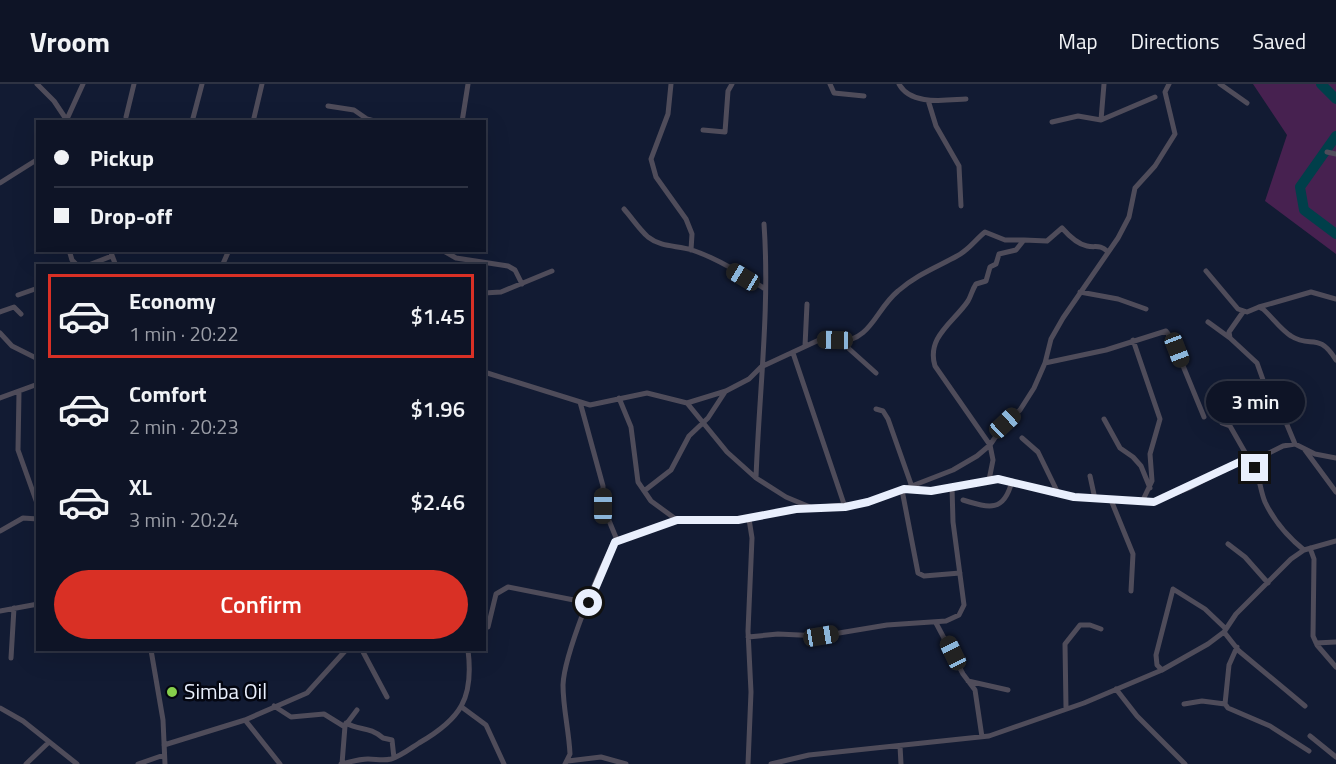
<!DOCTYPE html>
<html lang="en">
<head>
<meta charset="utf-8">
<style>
  :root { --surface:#0e1426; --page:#1c2132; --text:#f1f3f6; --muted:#9b9ea7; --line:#2e3343; --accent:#d93025 }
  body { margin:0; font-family:"Titillium Web",sans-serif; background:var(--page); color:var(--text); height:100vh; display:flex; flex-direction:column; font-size:22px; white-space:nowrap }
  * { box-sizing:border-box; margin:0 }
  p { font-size:20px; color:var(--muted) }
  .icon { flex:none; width:33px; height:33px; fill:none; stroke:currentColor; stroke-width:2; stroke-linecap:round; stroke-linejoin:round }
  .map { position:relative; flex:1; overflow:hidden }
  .side { position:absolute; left:36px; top:180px; width:450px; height:387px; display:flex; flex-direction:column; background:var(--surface); border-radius:0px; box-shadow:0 6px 24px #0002,0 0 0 2px var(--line) }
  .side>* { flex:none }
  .banner { position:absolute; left:36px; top:36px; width:450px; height:132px; border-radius:0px; box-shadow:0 6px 24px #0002,0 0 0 2px var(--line); display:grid; align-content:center; height:132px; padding:0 18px; background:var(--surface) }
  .end { position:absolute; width:27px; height:27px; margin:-14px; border:8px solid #e9effd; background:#111; box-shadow:0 0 0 3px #111 }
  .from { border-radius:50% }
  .bubble { position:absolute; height:42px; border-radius:21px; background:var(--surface); box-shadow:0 6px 24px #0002,0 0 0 2px var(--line); font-size:20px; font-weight:600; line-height:42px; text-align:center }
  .car { position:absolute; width:18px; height:36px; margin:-18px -9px; border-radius:8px; box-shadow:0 0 4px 2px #0007; background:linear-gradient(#222 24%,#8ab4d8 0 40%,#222 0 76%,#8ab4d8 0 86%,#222 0) }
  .banner b { display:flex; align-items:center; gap:21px; height:57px; font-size:22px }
  .banner b+b { border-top:2px solid var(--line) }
  .banner i { width:15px; height:15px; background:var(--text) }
  ul { padding:10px 0 0; list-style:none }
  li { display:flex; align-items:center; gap:18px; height:84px; margin:0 12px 9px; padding:0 6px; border:3px solid transparent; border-radius:0px }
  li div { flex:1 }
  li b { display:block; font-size:22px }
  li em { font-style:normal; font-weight:600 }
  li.current { border-color:var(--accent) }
  li>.icon { width:54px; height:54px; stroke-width:1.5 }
  .button { display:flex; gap:12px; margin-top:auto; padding:12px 18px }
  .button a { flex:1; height:69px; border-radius:36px; background:var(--accent); color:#fff; font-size:24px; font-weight:600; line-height:69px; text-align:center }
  header { display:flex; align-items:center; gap:36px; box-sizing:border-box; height:84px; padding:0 30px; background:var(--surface); border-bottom:2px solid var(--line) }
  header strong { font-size:28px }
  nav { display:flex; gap:33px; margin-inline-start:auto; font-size:21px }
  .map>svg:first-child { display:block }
  .green { fill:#472150 }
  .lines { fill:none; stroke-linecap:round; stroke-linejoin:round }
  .river { stroke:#003f4a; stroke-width:10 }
  .minor { stroke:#4f4c5a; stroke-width:5 }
  .route { stroke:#e9effd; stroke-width:8 }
  .poi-dot { fill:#86cf4b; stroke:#040611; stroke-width:2 }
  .labels { text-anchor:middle; stroke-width:5; stroke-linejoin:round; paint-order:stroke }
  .poi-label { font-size:21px; fill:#e9effd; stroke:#040611; text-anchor:start }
</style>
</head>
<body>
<header>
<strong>Vroom</strong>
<nav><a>Map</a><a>Directions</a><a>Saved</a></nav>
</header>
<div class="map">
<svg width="1336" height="680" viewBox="0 0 1336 680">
  <rect width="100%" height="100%" fill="#121b33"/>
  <path class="green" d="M1253,0H1336V170L1265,117L1287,51Z"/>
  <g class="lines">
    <path class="river" d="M1321,0L1336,15
      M1336,52L1300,103L1304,126L1336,150"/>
    <path class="minor" d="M37,0L54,17L68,38
      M671,0L668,30L651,75L656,93L686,135L692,150L691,166
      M830,0L834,9L864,12
      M899,0C911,22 945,16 966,15
      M1220,0L1247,19
      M928,16L936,42L959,82L961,122
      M328,22L354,26L367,35L378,38
      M126,33L134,0
      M67,35L83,0
      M1101,36L1104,0
      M192,38L202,0
      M253,38L262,0
      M462,38L468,0
      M1052,38L1078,32L1101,36L1155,13
      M703,46L725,48L728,7L732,0
      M1327,68L1336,70
      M0,99L38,75
      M624,125C632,134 639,145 648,153C662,164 677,161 692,166C717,174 744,191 765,205
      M69,166L72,176L78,182
      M110,166L116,182
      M442,166L456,174L508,182L515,186L522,200
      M86,182L112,172
      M222,182L229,166
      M1206,187L1238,225L1247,228L1259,223L1263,225C1272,233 1281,246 1291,252C1311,265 1318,247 1336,276
      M1080,208L1118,215L1146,225
      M484,209L501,208L552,187
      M18,211L38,204
      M1259,223L1311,208L1336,215
      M0,228L14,223L21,230
      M1243,228L1229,248L1230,254L1257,279L1267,307L1280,324L1295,360
      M1208,238L1230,254
      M0,249L12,262L38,275
      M1133,256L1160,335L1150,370L1152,397L1142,418
      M838,258C872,256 875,226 898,207C916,191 937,183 957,172C969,166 975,156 985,148L1005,156H1024
      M805,262L807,220
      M793,269L845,423
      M1045,279L1106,266L1166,247L1172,255L1204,333
      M484,288L590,321L647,309L687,319L727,368L756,394L786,413L810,423
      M19,308L18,366L38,422
      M0,314L38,300
      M619,314L631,343L638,398L651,417L677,436
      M580,318L603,402V422L617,456
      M687,319L726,307L749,295L761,283L819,256H835L847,263L876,289
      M876,325L883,327L888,335L912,403
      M1104,335L1120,364L1133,373L1141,382L1150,404
      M1222,339L1230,342L1246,370L1251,374
      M1022,354L1038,368L1058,409
      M1305,366L1336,408
      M1248,374C1260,386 1259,404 1265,418C1274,437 1288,453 1304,466
      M1090,392L1095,415
      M756,394C759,309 770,225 764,140
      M989,396L993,376L990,361L935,282C926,253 954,238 968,217C971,212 972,206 976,200L986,197L990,183L996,180L999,170L1016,166L1024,156L1047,157L1062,144C1069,152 1077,160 1087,162C1095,164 1100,160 1107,167
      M902,406L918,489L924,492L960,489
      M906,406L931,407L998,395L1074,413L1154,418L1189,404L1240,377L1261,373L1283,362L1295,360L1315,370L1336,374
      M644,407L671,386L689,352L708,334L725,308
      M963,416C989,424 1004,429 1012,397
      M1111,416L1133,470L1131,507
      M0,447L23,434L38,435
      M1228,460L1245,473L1268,499
      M1310,464L1314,475L1313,552L1317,561L1336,583
      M0,527L38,520
      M936,539L963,590L975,606L982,653
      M488,543L496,510L508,503L589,519
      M1224,548L1239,567L1305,622
      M748,553L778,550L821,552L887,541L946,537L959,531L964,521L953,438L952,403
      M1316,559L1336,558
      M1237,563L1229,581L1225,620L1228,624L1270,642L1309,667
      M151,566L163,636L165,680
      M362,566L387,613
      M11,574L14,524
      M1162,586L1157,581L1156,571L1173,505L1205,525L1226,545
      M968,597L1008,606
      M1116,605L1137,632L1185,680
      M1184,620L1202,617L1225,620
      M274,622L291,633L324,630L345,643
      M0,624L23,637L77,680
      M463,624L486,641L504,680
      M1066,624L1065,560L1080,541H1090L1101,545
      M245,636L307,609L346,566
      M346,639C360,647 369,642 383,654L392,656L394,674
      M1310,652L1336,673
      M164,661L245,636L280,680
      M900,662L901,680
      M568,677L601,673L626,680
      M26,680L49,658
      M138,680L164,671
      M341,680C350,678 359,675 368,675C376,675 383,677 391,675C401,672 411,664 419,659C461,635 474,614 468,566
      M342,680L345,642L357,626
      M565,680L570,670C569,647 563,624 563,601C564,571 599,485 615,458L677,436H738L796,425L868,419L953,386L977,372L990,361L1005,339L1020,326L1034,304L1045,279L1051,255L1063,234L1118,154L1129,133L1135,104L1155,82L1175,50L1165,8L1169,0
      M748,680L751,608L748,547L752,454L749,435
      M771,680L809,671L989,652L1084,619L1162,586L1208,560L1224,548L1236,530L1291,475L1304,466L1336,457"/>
  </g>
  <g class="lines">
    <path class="route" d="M589,519L615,458L677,436H738L796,425L845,423L868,418L904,405L931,407L998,395L1074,413L1154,418L1248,374L1255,384"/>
  </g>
  <circle class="poi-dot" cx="172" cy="608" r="6"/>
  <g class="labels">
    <g class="poi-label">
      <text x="184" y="615">Simba Oil</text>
    </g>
  </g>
</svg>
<i class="end from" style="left:589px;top:519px"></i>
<i class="end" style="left:1255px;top:384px"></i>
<div class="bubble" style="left:1206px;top:297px;width:99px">3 min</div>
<i class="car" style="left:743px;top:193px;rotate:301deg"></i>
<i class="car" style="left:835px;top:256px;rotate:271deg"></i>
<i class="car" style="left:1177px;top:266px;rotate:159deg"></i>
<i class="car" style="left:1005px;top:339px;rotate:47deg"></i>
<i class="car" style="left:603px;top:422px;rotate:0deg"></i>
<i class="car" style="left:821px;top:552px;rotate:80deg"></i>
<i class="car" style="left:953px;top:569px;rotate:334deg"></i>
<div class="banner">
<b><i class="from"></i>Pickup</b>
<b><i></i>Drop-off</b>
</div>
<section class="side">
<ul>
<li class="current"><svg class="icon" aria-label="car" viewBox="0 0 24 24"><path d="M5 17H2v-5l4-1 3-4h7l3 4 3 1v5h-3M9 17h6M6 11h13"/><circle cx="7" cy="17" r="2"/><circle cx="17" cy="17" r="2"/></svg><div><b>Economy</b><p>1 min · 20:22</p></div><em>$1.45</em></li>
<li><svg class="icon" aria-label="car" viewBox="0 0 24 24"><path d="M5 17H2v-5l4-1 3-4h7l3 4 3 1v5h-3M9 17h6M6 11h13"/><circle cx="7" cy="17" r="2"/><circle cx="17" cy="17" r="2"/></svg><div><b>Comfort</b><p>2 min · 20:23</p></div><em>$1.96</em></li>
<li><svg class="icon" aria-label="car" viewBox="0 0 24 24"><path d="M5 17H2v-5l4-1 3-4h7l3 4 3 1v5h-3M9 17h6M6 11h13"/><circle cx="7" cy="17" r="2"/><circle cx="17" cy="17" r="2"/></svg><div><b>XL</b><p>3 min · 20:24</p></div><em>$2.46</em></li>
</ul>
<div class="button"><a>Confirm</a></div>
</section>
</div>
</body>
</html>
